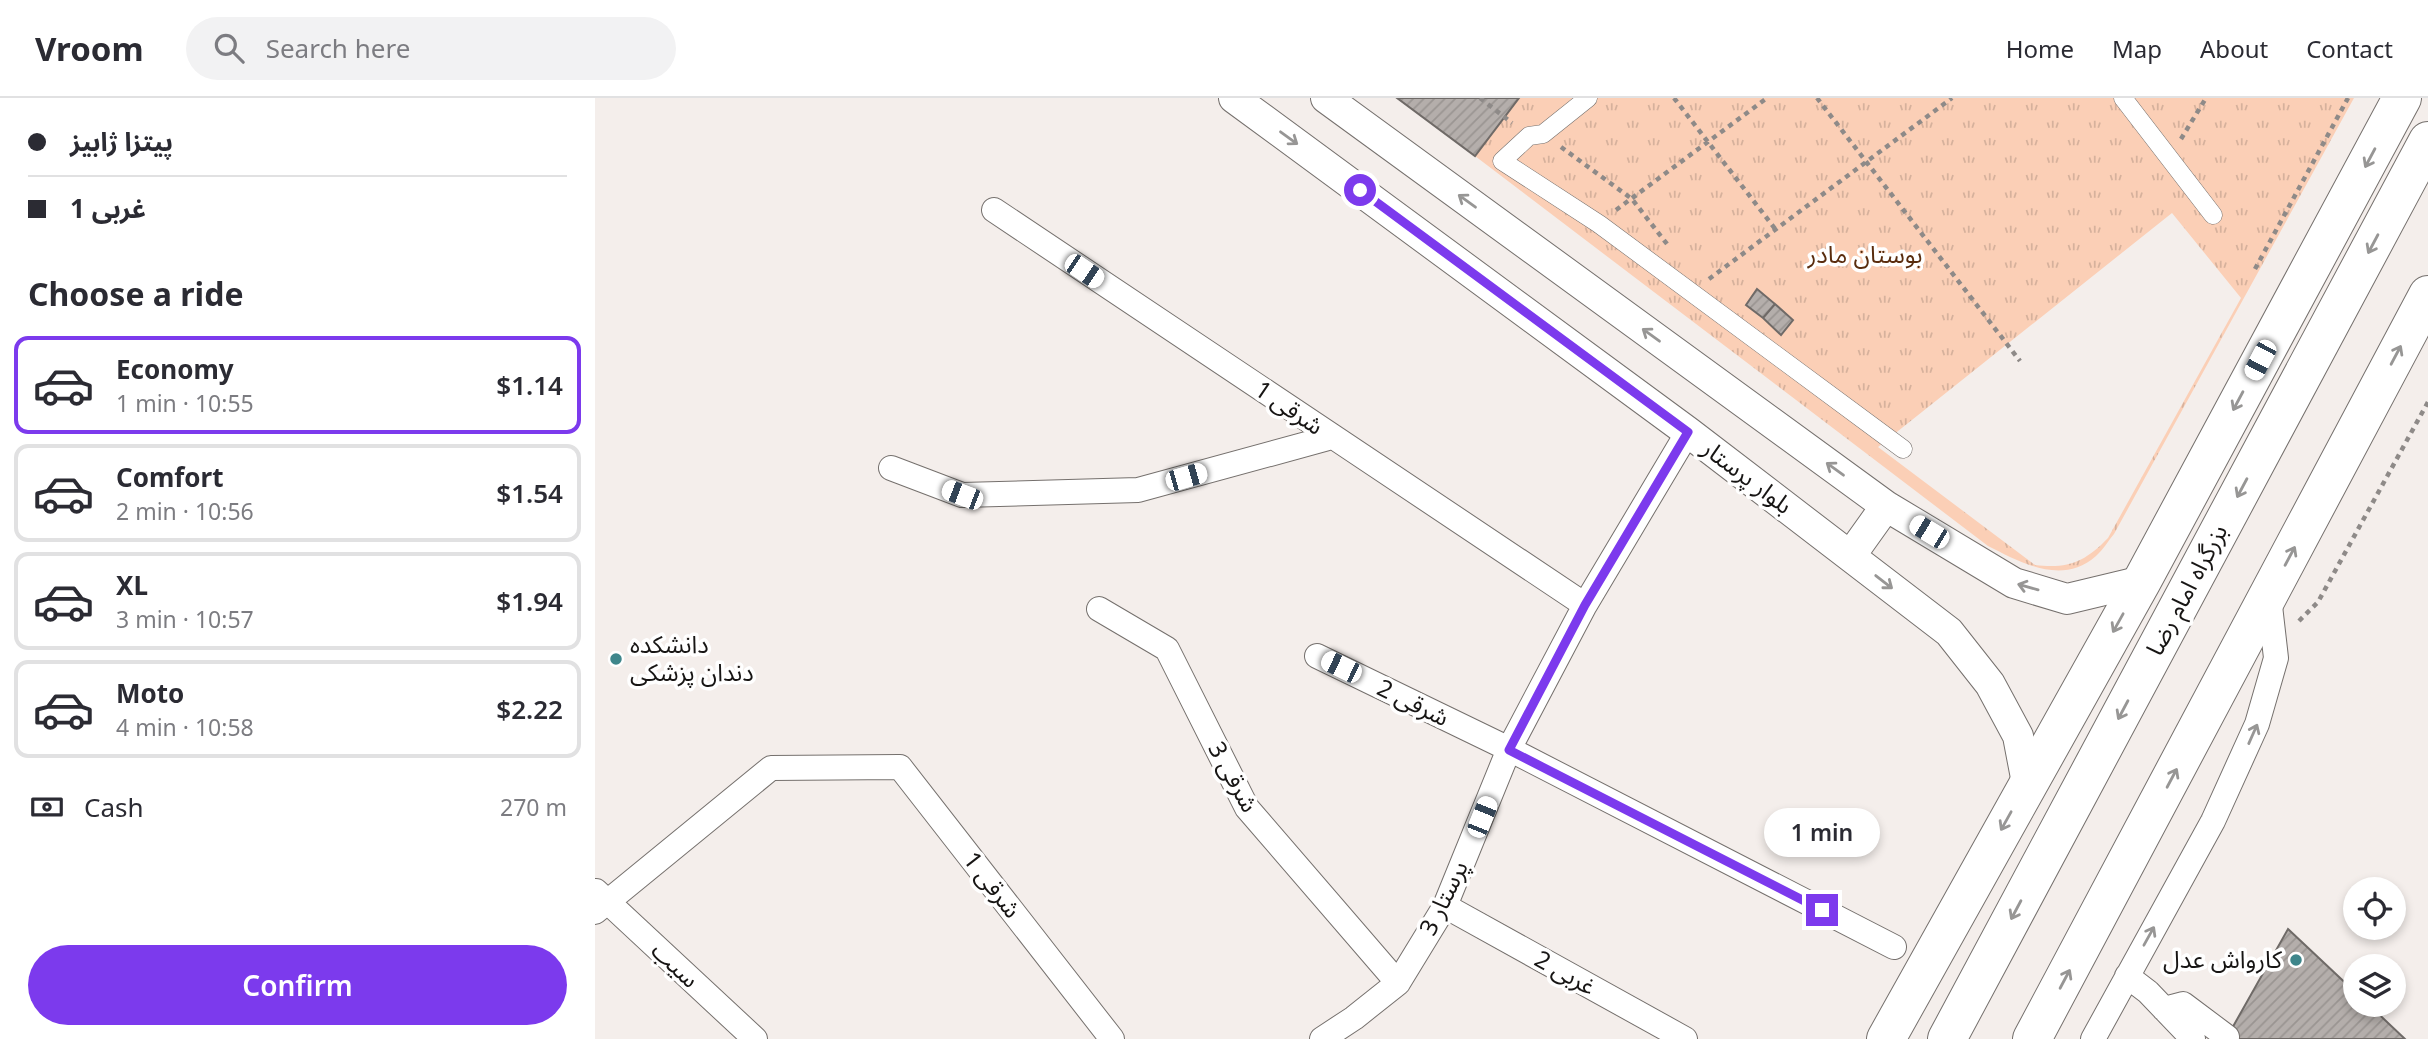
<!DOCTYPE html>
<html lang="en">
<head>
<meta charset="utf-8">
<style>
  :root { --surface:#fff; --page:#f2f2f3; --text:#2b2b33; --muted:#7c7c81; --line:#e1e1e2; --accent:#7c3aed }
  body { margin:0; font-family:"Noto Sans","Noto Sans Arabic",sans-serif; background:var(--page); color:var(--text); height:100vh; display:flex; flex-direction:column; font-size:26px; white-space:nowrap }
  * { box-sizing:border-box; margin:0 }
  p { font-size:23px; color:var(--muted) }
  .icon { flex:none; width:38px; height:38px; fill:none; stroke:currentColor; stroke-width:2; stroke-linecap:round; stroke-linejoin:round }
  .map { position:relative; flex:1; overflow:hidden }
  .sheet { display:flex; flex-direction:column; background:var(--surface); width:595px }
  .sheet>* { flex:none }
  .guide { display:grid; align-content:center; height:154px; padding:0 28px; background:var(--surface) }
  .fabs { position:absolute; left:1748px; top:779px; display:grid; gap:14px }
  .fabs a { display:grid; place-items:center; width:63px; height:63px; border-radius:50%; background:var(--surface); box-shadow:0 4px 10px #0003; font-size:35px }
  .end { position:absolute; width:32px; height:32px; margin:-16px; border:9px solid #7c3aed; background:#fff; box-shadow:0 0 0 4px #fff }
  .from { border-radius:50% }
  .bubble { position:absolute; height:49px; border-radius:24px; background:var(--surface); box-shadow:0 4px 10px #0003; font-size:23px; font-weight:600; line-height:49px; text-align:center }
  .car { position:absolute; width:21px; height:42px; margin:-21px -10px; border-radius:9px; box-shadow:0 0 5px 2px #0007; background:linear-gradient(#fff 24%,#345 0 40%,#fff 0 76%,#345 0 86%,#fff 0) }
  .guide b { display:flex; align-items:center; gap:24px; height:66px; font-size:26px }
  .guide b+b { border-top:2px solid var(--line) }
  .guide i { width:18px; height:18px; background:var(--text) }
  ul { padding:0; list-style:none }
  li { display:flex; align-items:center; gap:21px; height:98px; margin:0 14px 10px; padding:0 14px; border:4px solid var(--line); border-radius:14px }
  li div { flex:1 }
  li b { display:block; font-size:26px }
  li em { font-style:normal; font-weight:600 }
  li.selected { border-color:var(--accent) }
  li>.icon { width:63px; height:63px; stroke-width:1.5 }
  h2 { padding:0 28px; font-size:32px; line-height:84px }
  .pay { display:flex; align-items:center; gap:18px; height:77px; padding:0 28px; font-size:26px }
  .pay p { margin-inline-start:auto }
  .button { display:flex; gap:14px; margin-top:auto; padding:14px 28px }
  .button a { flex:1; height:80px; border-radius:42px; background:var(--accent); color:#fff; font-size:28px; font-weight:600; line-height:80px; text-align:center }
  header { display:flex; align-items:center; gap:42px; box-sizing:border-box; height:98px; padding:0 35px; background:var(--surface); border-bottom:2px solid var(--line) }
  header strong { font-size:33px }
  nav { display:flex; gap:38px; margin-inline-start:auto; font-size:24px }
  .search { width:490px; height:63px; background:var(--page); display:flex; align-items:center; gap:18px; box-sizing:border-box; padding:0 24px; border-radius:38px; color:var(--muted); font-size:26px }
  main { display:flex; flex:1; min-height:0 }
  .map>svg:first-child { display:block }
  .park { fill:url(#park-tufts); fill-rule:evenodd }
  .building { fill:url(#building-hatch); stroke:#6f6a67; stroke-width:2 }
  .lines { fill:none; stroke-linecap:round; stroke-linejoin:round }
  .pedestrian-casing { stroke:#75706d; stroke-width:19 }
  .minor-casing { stroke:#75706d; stroke-width:26 }
  .tertiary-casing { stroke:#75706d; stroke-width:32 }
  .primary-casing { stroke:#75706d; stroke-width:40 }
  .trunk-casing { stroke:#75706d; stroke-width:40 }
  .path { stroke:#8e8a88; stroke-width:4.5; stroke-dasharray:5 5; stroke-linecap:butt }
  .pedestrian { stroke:#fff; stroke-width:18 }
  .minor { stroke:#fff; stroke-width:24 }
  .tertiary { stroke:#fff; stroke-width:30 }
  .primary { stroke:#fff; stroke-width:38 }
  .trunk { stroke:#fff; stroke-width:38 }
  .oneway { stroke:#979695 }
  .route { stroke:#7c3aed; stroke-width:9 }
  .poi-dot { fill:#3e868b; stroke:#fff; stroke-width:2.5 }
  .labels { text-anchor:middle; stroke-width:7; stroke-linejoin:round; paint-order:stroke }
  .park-label { font-size:24px; fill:#592c0d; stroke:#fff }
  .street-label { font-size:24px; fill:#171514; stroke:#fff }
  .poi-label { font-size:24px; fill:#171514; stroke:#fff; text-anchor:start }
</style>
</head>
<body>
<header>
<strong>Vroom</strong>
<div class="search"><svg class="icon" aria-label="search" viewBox="0 0 24 24"><circle cx="10" cy="10" r="6"/><path d="M15 15l6 6"/></svg>Search here</div>
<nav><a>Home</a><a>Map</a><a>About</a><a>Contact</a></nav>
</header>
<main>
<section class="sheet">
<div class="guide">
<b><i class="from"></i>پیتزا ژابیز</b>
<b><i></i>غربی 1</b>
</div>
<h2>Choose a ride</h2>
<ul>
<li class="selected"><svg class="icon" aria-label="car" viewBox="0 0 24 24"><path d="M5 17H2v-5l4-1 3-4h7l3 4 3 1v5h-3M9 17h6M6 11h13"/><circle cx="7" cy="17" r="2"/><circle cx="17" cy="17" r="2"/></svg><div><b>Economy</b><p>1 min · 10:55</p></div><em>$1.14</em></li>
<li><svg class="icon" aria-label="car" viewBox="0 0 24 24"><path d="M5 17H2v-5l4-1 3-4h7l3 4 3 1v5h-3M9 17h6M6 11h13"/><circle cx="7" cy="17" r="2"/><circle cx="17" cy="17" r="2"/></svg><div><b>Comfort</b><p>2 min · 10:56</p></div><em>$1.54</em></li>
<li><svg class="icon" aria-label="car" viewBox="0 0 24 24"><path d="M5 17H2v-5l4-1 3-4h7l3 4 3 1v5h-3M9 17h6M6 11h13"/><circle cx="7" cy="17" r="2"/><circle cx="17" cy="17" r="2"/></svg><div><b>XL</b><p>3 min · 10:57</p></div><em>$1.94</em></li>
<li><svg class="icon" aria-label="car" viewBox="0 0 24 24"><path d="M5 17H2v-5l4-1 3-4h7l3 4 3 1v5h-3M9 17h6M6 11h13"/><circle cx="7" cy="17" r="2"/><circle cx="17" cy="17" r="2"/></svg><div><b>Moto</b><p>4 min · 10:58</p></div><em>$2.22</em></li>
</ul>
<div class="pay"><svg class="icon" aria-label="cash" viewBox="0 0 24 24"><path d="M3 7h18v10H3z"/><circle cx="12" cy="12" r="2"/></svg>Cash<p>270 m</p></div>
<div class="button"><a>Confirm</a></div>
</section>
<div class="map">
<svg width="1833" height="941" viewBox="0 0 1833 941">
  <defs>
    <pattern id="park-tufts" width="24" height="20" patternUnits="userSpaceOnUse" patternTransform="scale(1.75)"><rect width="24" height="20" fill="#fbcfb6"/><path d="M3 7l-1-3M5 7V3M7 7l1-3M15 17l-1-3M17 17v-4M19 17l1-3" fill="none" stroke="#d6b19c"/></pattern>
    <pattern id="building-hatch" width="6" height="6" patternUnits="userSpaceOnUse" patternTransform="scale(1.75)"><rect width="6" height="6" fill="#b4aeab"/><path d="M-1 1l2-2M0 6l6-6M5 7l2-2" fill="none" stroke="#9a9592"/></pattern>
  </defs>
  <rect width="100%" height="100%" fill="#f4eeeb"/>
  <path class="park" d="M924,0H1759L1519,436C1513,443 1508,452 1501,458C1467,488 1427,465 1393,448L880,58ZM1577,115L1646,200L1513,440C1490,464 1473,471 1440,467L1283,349Z"/>
  <path class="building" d="M802,0H924L880,58Z
    M1162,191L1180,206L1168,220L1151,207Z
    M1180,206L1198,222L1186,237L1168,220Z
    M1693,831L1760,894V906H1773L1810,941H1631Z"/>
  <g class="lines">
    <g class="pedestrian-casing">
      <path id="pedestrian" d="M993,0L948,36L934,38L907,63L1004,126L1308,351
        M1528,0L1618,117"/>
    </g>
    <g class="minor-casing">
      <path id="minor" d="M399,112L990,507
        M296,370L367,397L543,392L737,339
        M504,511L572,551L652,710L803,885
        M722,558L914,651L1299,849
        M1,793L160,941
        M850,808L1090,941
        M0,814L176,670L305,669L517,941
        M1532,878L1553,894L1598,941
        M1569,911L1588,906L1632,939
        M727,941L759,920L803,885L850,808L914,651L990,507L1093,334
        M1498,941L1618,723L1662,626L1681,560L1674,499"/>
    </g>
    <g class="tertiary-casing">
      <path id="tertiary" d="M639,0L1093,334L1354,534L1395,586L1423,638L1432,685
        M731,0L1291,408L1419,485L1472,501L1547,483
        M1256,457L1291,408"/>
    </g>
    <g class="primary-casing">
      <path id="primary" d="M1291,941L1547,483L1807,0"/>
    </g>
    <g class="trunk-casing">
      <path id="trunk" d="M1352,941L1833,43
        M1437,941L1833,197"/>
    </g>
    <path class="path" d="M885,0L917,25
      M1079,0L1181,132
      M1222,0L1425,263
      M1586,41L1611,0
      M966,49L1037,101L1072,146
      M1021,112L1172,0
      M1660,171L1753,0
      M1114,181L1357,0
      M1704,523L1723,504L1833,304"/>
    <use href="#pedestrian" class="pedestrian"/>
    <use href="#minor" class="minor"/>
    <use href="#tertiary" class="tertiary"/>
    <use href="#primary" class="primary"/>
    <use href="#trunk" class="trunk"/>
  </g>
  <defs><path id="oneway-shaft" d="M-6 0H5M1.5-3L5.5 0L1.5 3" fill="none" stroke-width="1.6" stroke-linecap="round" stroke-linejoin="round" transform="scale(1.75)"/></defs>
  <g class="oneway">
    <use href="#oneway-shaft" transform="translate(694 40) rotate(36)"/>
    <use href="#oneway-shaft" transform="translate(1775 60) rotate(118)"/>
    <use href="#oneway-shaft" transform="translate(872 103) rotate(-144)"/>
    <use href="#oneway-shaft" transform="translate(1778 146) rotate(118)"/>
    <use href="#oneway-shaft" transform="translate(1056 237) rotate(-144)"/>
    <use href="#oneway-shaft" transform="translate(1801 257) rotate(-62)"/>
    <use href="#oneway-shaft" transform="translate(1643 303) rotate(118)"/>
    <use href="#oneway-shaft" transform="translate(1240 371) rotate(-144)"/>
    <use href="#oneway-shaft" transform="translate(1647 390) rotate(118)"/>
    <use href="#oneway-shaft" transform="translate(1695 458) rotate(-62)"/>
    <use href="#oneway-shaft" transform="translate(1289 484) rotate(38)"/>
    <use href="#oneway-shaft" transform="translate(1433 489) rotate(-164)"/>
    <use href="#oneway-shaft" transform="translate(1523 525) rotate(119)"/>
    <use href="#oneway-shaft" transform="translate(1528 612) rotate(118)"/>
    <use href="#oneway-shaft" transform="translate(1658 636) rotate(-66)"/>
    <use href="#oneway-shaft" transform="translate(1577 680) rotate(-62)"/>
    <use href="#oneway-shaft" transform="translate(1411 723) rotate(119)"/>
    <use href="#oneway-shaft" transform="translate(1421 812) rotate(118)"/>
    <use href="#oneway-shaft" transform="translate(1554 838) rotate(-61)"/>
    <use href="#oneway-shaft" transform="translate(1470 881) rotate(-62)"/>
  </g>
  <g class="lines">
    <path class="route" d="M765,92L1093,334L990,507L914,652L1227,812"/>
  </g>
  <g class="poi-dot">
    <circle cx="21" cy="561" r="7"/>
    <circle cx="1701" cy="862" r="7"/>
  </g>
  <g class="labels">
    <g class="park-label">
      <text x="1270" y="165">بوستان مادر</text>
    </g>
    <g class="street-label">
      <text transform="translate(694 310) rotate(34)" y="8">شرقی 1</text>
      <text transform="translate(1152 379) rotate(37)" y="8">بلوار پرستار</text>
      <text transform="translate(1592 492) rotate(-62)" y="8">بزرگراه امام رضا</text>
      <text transform="translate(818 605) rotate(26)" y="8">شرقی 2</text>
      <text transform="translate(638 679) rotate(61)" y="8">شرقی 3</text>
      <text transform="translate(397 787) rotate(52)" y="8">شرقی 1</text>
      <text transform="translate(849 800) rotate(-64)" y="8">پرستار 3</text>
      <text transform="translate(80 867) rotate(43)" y="8">سیب</text>
      <text transform="translate(970 875) rotate(29)" y="8">غربی 2</text>
    </g>
    <g class="poi-label">
      <text x="35" y="555">دانشکده<tspan x="35" dy="28">دندان پزشکی</tspan></text>
      <text x="1687" y="870" text-anchor="end">کارواش عدل</text>
    </g>
  </g>
</svg>
<div class="fabs">
<a><svg class="icon" aria-label="locate" viewBox="0 0 24 24"><circle cx="12" cy="12" r="6"/><path d="M12 2v4M12 18v4M2 12h4M18 12h4"/></svg></a>
<a><svg class="icon" aria-label="layers" viewBox="0 0 24 24"><path d="M12 4l9 5-9 5-9-5zM3 14l9 5 9-5"/></svg></a>
</div>
<i class="end from" style="left:765px;top:92px"></i>
<i class="end" style="left:1227px;top:812px"></i>
<div class="bubble" style="left:1169px;top:710px;width:116px">1 min</div>
<i class="car" style="left:489px;top:173px;rotate:124deg"></i>
<i class="car" style="left:1665px;top:262px;rotate:208deg"></i>
<i class="car" style="left:591px;top:379px;rotate:74deg"></i>
<i class="car" style="left:367px;top:397px;rotate:291deg"></i>
<i class="car" style="left:1334px;top:434px;rotate:301deg"></i>
<i class="car" style="left:746px;top:569px;rotate:296deg"></i>
<i class="car" style="left:887px;top:719px;rotate:22deg"></i>
</div>
</main>
</body>
</html>
